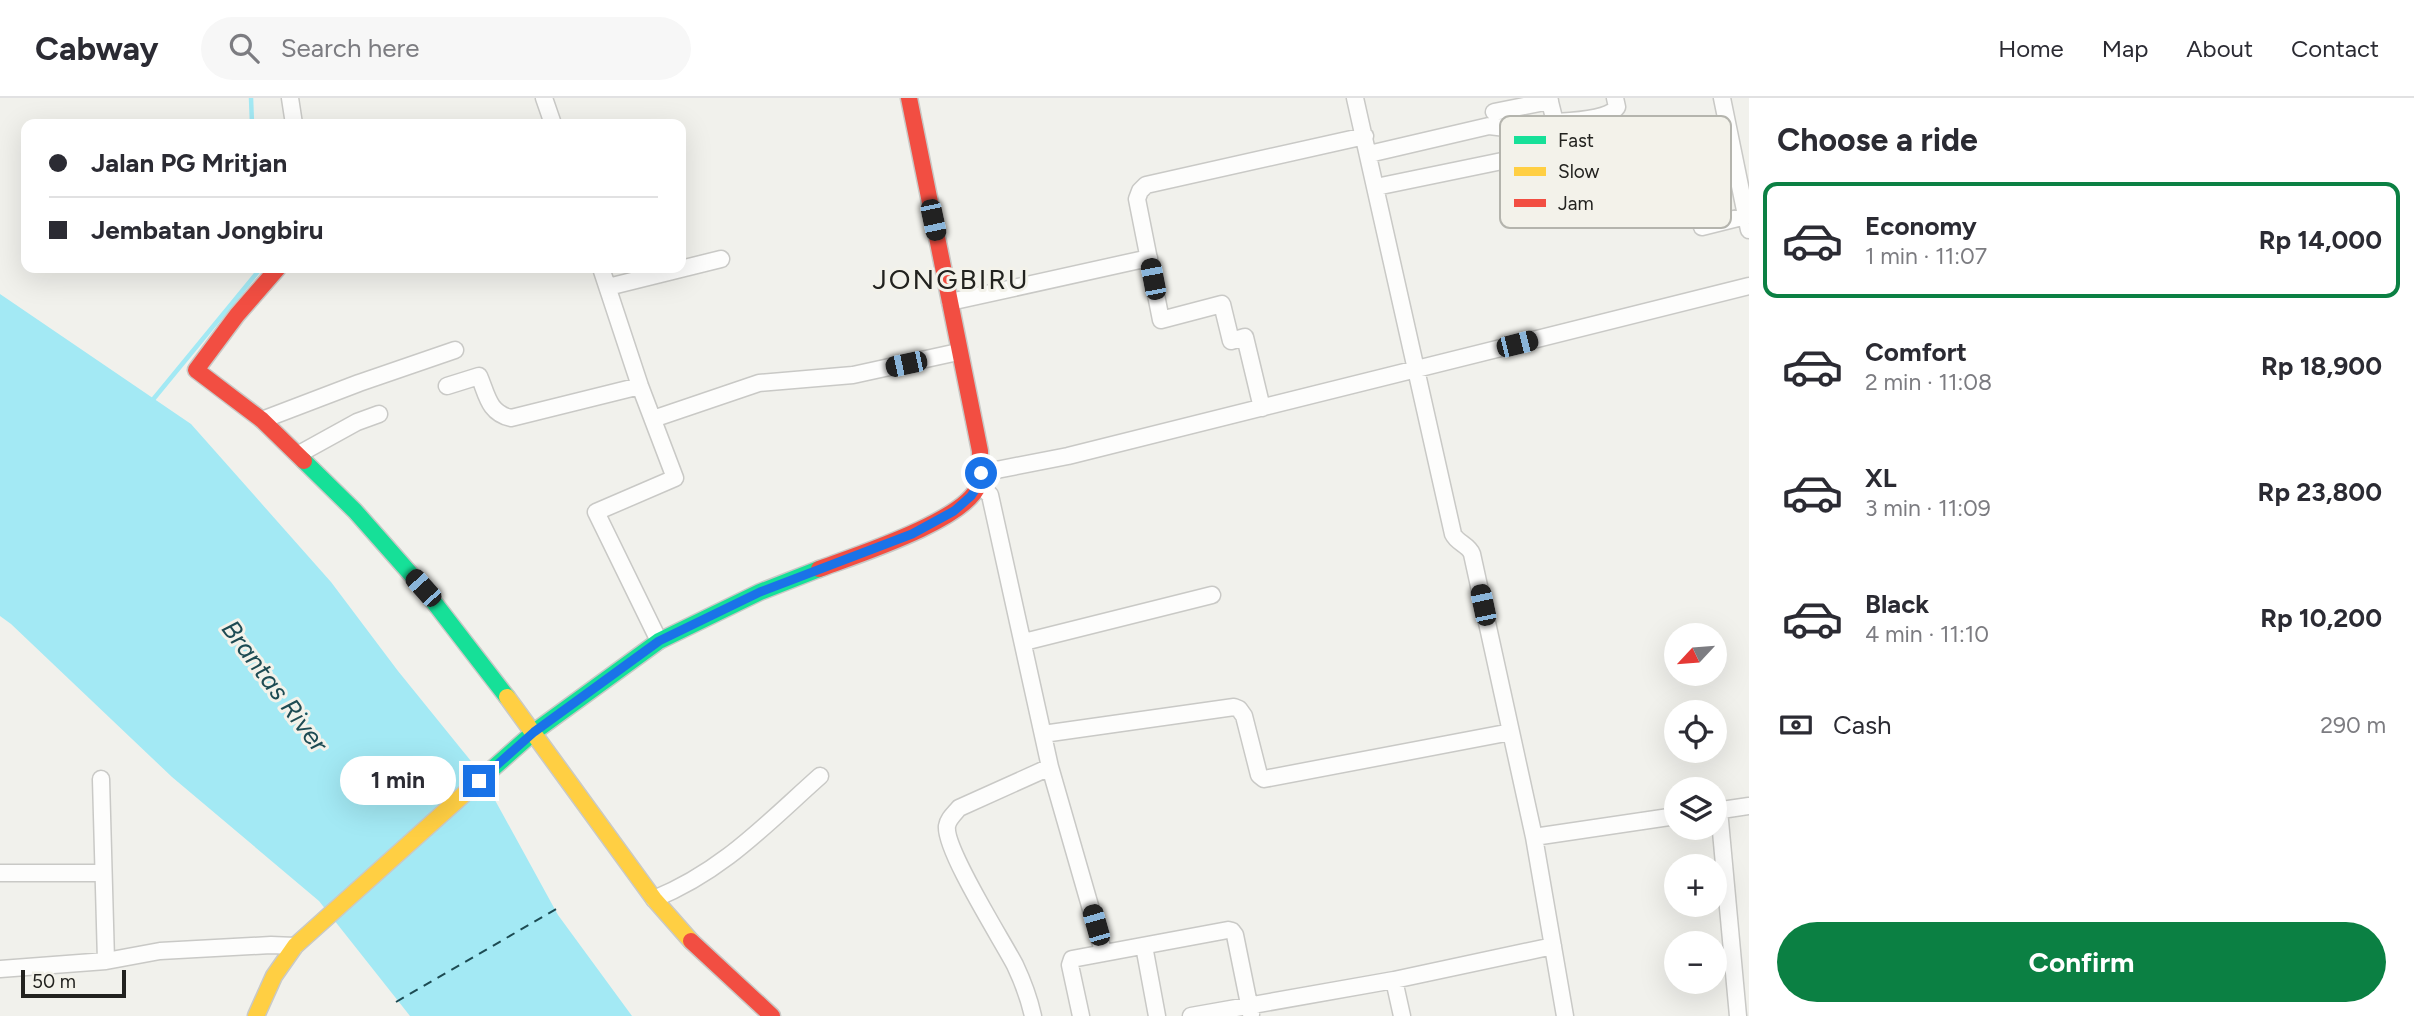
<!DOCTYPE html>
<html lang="en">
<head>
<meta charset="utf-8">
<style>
  :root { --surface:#fff; --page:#f7f7f7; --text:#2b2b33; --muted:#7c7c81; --line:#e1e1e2; --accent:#0b8043 }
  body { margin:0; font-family:Figtree,sans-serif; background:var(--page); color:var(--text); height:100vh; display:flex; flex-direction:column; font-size:26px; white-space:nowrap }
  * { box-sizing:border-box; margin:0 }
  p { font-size:23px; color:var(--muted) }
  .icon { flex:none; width:38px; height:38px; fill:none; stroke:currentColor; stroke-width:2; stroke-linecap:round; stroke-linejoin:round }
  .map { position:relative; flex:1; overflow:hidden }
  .sheet { display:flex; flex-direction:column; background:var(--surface); width:665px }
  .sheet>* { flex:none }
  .hud { position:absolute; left:21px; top:21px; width:665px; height:154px; border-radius:14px; box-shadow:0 7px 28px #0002; display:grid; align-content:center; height:154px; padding:0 28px; background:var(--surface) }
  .needle { width:46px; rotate:244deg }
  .buttons { position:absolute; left:1664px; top:525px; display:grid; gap:14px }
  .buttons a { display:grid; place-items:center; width:63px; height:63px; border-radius:50%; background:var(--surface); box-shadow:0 7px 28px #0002; font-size:35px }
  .scale { position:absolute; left:21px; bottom:18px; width:105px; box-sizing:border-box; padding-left:7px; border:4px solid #22221f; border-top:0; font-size:19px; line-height:24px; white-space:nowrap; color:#22221f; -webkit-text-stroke:5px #f3f2ea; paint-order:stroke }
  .end { position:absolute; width:32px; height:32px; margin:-16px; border:9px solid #1a73e8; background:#fff; box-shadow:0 0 0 4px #fff }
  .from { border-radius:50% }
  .bubble { position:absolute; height:49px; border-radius:24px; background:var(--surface); box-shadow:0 7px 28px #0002; font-size:23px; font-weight:700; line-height:49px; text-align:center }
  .car { position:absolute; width:21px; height:42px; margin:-21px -10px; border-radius:9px; box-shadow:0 0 5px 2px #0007; background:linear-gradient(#222 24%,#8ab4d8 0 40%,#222 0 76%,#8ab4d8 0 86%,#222 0) }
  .hud b { display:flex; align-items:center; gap:24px; height:66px; font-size:26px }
  .hud b+b { border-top:2px solid var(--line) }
  .hud i { width:18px; height:18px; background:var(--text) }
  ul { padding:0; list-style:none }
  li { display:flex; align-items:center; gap:21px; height:116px; margin:0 14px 10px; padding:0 14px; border:4px solid transparent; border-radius:14px }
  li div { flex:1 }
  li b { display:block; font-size:26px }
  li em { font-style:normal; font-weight:700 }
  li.current { border-color:var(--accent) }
  li>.icon { width:63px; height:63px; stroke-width:1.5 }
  h2 { padding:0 28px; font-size:32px; line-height:84px }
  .pay { display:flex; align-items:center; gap:18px; height:77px; padding:0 28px; font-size:26px }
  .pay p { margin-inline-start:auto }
  .cta { display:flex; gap:14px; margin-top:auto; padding:14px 28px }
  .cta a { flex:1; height:80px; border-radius:42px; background:var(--accent); color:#fff; font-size:28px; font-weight:700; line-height:80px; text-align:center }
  header { display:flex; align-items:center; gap:42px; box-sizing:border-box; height:98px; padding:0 35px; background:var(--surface); border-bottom:2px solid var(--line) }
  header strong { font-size:33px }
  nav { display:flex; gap:38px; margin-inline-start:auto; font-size:24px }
  .search { width:490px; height:63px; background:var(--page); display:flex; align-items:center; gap:18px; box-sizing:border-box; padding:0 24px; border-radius:38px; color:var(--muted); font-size:26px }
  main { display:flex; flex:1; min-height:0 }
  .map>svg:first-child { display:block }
  .water { fill:#a3e9f4 }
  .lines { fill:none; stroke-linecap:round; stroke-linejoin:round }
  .stream { stroke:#a3e9f4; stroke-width:4.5 }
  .ferry { stroke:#1d4b53; stroke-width:2; stroke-dasharray:9 7; stroke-linecap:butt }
  .street-casing { stroke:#c9c9c6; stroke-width:19 }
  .fast-casing { stroke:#c9c9c6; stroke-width:19 }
  .slow-casing { stroke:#c9c9c6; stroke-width:19 }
  .jam-casing { stroke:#c9c9c6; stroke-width:19 }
  .street { stroke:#fdfdfc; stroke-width:16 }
  .fast { stroke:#16e098; stroke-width:16 }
  .slow { stroke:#ffcf43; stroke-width:16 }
  .jam { stroke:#f24e42; stroke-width:16 }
  .route { stroke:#1a73e8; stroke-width:9 }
  .labels { text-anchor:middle; stroke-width:6; stroke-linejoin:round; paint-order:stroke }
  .water-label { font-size:26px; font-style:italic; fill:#1d4b53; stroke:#f3f2ea }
  .quarter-label { font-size:28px; letter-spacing:2px; fill:#22221f; stroke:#f3f2ea }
  .key { fill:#f3f2ea; stroke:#b4b4ad; stroke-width:2 }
  .key-label { font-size:19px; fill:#22221f }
</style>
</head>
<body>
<header>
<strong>Cabway</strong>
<div class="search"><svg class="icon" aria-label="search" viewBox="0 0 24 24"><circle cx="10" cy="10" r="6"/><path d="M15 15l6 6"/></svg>Search here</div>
<nav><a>Home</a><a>Map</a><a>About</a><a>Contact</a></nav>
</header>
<main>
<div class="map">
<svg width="1749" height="918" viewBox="0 0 1749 918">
  <rect width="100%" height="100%" fill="#f1f1ec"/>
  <path class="water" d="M0,196L191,326L331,484L398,573L479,673L558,817L632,918H410L319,803L172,679L11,526L0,518Z"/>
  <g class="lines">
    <path class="stream" d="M251,0L252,26
      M151,304L261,170"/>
    <path class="ferry" d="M396,904L558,810"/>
    <g class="street-casing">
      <path id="street" d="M290,0L294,26
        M544,0L553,26
        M1355,0L1453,436C1457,445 1469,447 1472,456L1534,739L1565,918
        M1549,0L1555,24C1571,23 1608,22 1617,9L1615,0
        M1722,0L1749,132
        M1494,14L1550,3
        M1369,56L1489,28L1523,32L1555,24
        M1376,89L1507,62L1511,61L1520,68L1606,49
        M1702,129L1746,118
        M601,170L640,288L675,380L596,414L659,543
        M608,189L721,161
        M950,204L1149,160
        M447,288L479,278C487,296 488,315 511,320L640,288
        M1262,310L1245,239L1231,243L1222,206L1161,222L1137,101L1140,93L1146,87L1365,38
        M653,321L759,285L853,277L958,254
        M262,322L359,285L455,252
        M299,356L357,324L379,316
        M981,375L1068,358L1749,188
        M979,386L990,397L1050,669L959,710C954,716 948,721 947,728C944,751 1002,842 1015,867C1023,884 1029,900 1033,918
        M1024,544L1212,497
        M1043,636L1234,609L1239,611L1244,618L1259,677L1264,681L1511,634
        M1050,669L1103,853
        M101,681L106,863
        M1719,712L1738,918
        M1715,713L1749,708
        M1534,739L1676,718
        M0,775H103
        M654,801C723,773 766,726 820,678
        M1144,848L1157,918
        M0,871L106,863L160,853L271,847L295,848
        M1394,882L1402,918
        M1081,918L1070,867L1072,861L1228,832L1232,833L1235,837L1251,916
        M1191,918L1394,882L1553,848"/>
    </g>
    <g class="fast-casing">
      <path id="fast" d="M304,363L355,413L423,490L507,599
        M482,680L534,634L659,543L760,494L819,471"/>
    </g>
    <g class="slow-casing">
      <path id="slow" d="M507,599L654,801L691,843
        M256,918L274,878L295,848L482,680"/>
    </g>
    <g class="jam-casing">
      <path id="jam" d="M278,170L237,217L196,272L262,322L304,363
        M819,471C854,458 968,422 979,386C982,376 980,363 980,353L909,0
        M691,843L772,918"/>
    </g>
    <use href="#street" class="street"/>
    <use href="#fast" class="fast"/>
    <use href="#slow" class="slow"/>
    <use href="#jam" class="jam"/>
  </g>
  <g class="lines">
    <path class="route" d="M479,683L534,634L659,543L760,494L912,436L954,413L971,398L979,386L981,375"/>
  </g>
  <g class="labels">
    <g class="water-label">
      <text transform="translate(275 588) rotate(53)" y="9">Brantas River</text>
    </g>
    <g class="quarter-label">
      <text x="951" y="191">JONGBIRU</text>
    </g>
  </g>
  <rect x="1500" y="18" width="231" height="112" rx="10" class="key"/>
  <rect x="1514" y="38" width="32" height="8" fill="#16e098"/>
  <rect x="1514" y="69" width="32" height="9" fill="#ffcf43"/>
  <rect x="1514" y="101" width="32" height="8" fill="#f24e42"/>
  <g class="key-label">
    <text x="1558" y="49">Fast</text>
    <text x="1558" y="80">Slow</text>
    <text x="1558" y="112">Jam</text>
  </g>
</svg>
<div class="buttons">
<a><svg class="needle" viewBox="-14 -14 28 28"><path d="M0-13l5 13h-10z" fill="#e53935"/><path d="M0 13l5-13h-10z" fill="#7c7c81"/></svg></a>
<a><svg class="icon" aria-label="locate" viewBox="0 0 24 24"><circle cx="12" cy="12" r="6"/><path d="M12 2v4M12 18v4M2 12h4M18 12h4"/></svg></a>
<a><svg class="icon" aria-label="layers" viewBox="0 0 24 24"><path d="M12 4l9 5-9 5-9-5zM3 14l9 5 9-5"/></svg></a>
<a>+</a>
<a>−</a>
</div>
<div class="scale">50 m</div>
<i class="end from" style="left:981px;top:375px"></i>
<i class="end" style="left:479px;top:683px"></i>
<div class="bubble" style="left:340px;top:658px;width:116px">1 min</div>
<i class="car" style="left:933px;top:122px;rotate:168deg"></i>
<i class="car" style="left:1153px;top:181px;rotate:349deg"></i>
<i class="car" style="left:1517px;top:246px;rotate:76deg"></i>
<i class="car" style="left:906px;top:266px;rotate:258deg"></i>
<i class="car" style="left:423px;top:490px;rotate:318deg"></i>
<i class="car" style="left:1483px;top:507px;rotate:348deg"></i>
<i class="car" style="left:1096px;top:827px;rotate:344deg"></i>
<div class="hud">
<b><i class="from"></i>Jalan PG Mritjan</b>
<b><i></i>Jembatan Jongbiru</b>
</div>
</div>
<section class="sheet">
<h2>Choose a ride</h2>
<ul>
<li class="current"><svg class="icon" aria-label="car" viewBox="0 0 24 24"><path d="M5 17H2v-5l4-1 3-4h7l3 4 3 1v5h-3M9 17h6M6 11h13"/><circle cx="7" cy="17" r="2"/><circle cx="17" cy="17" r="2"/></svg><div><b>Economy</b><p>1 min · 11:07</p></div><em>Rp 14,000</em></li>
<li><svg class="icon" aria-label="car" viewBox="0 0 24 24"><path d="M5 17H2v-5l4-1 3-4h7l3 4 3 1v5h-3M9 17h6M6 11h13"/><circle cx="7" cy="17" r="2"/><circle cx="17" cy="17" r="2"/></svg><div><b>Comfort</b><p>2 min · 11:08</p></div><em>Rp 18,900</em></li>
<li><svg class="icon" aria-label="car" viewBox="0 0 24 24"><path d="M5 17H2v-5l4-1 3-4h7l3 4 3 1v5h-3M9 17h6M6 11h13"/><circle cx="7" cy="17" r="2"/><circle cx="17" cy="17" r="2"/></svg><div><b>XL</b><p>3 min · 11:09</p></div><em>Rp 23,800</em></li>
<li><svg class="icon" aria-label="car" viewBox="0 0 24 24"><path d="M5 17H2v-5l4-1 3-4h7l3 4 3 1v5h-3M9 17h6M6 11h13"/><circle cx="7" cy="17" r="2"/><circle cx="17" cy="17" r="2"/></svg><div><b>Black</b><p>4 min · 11:10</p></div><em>Rp 10,200</em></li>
</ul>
<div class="pay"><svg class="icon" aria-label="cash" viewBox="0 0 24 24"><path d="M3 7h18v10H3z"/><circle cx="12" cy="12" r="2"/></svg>Cash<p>290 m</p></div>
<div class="cta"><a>Confirm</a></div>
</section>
</main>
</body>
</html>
